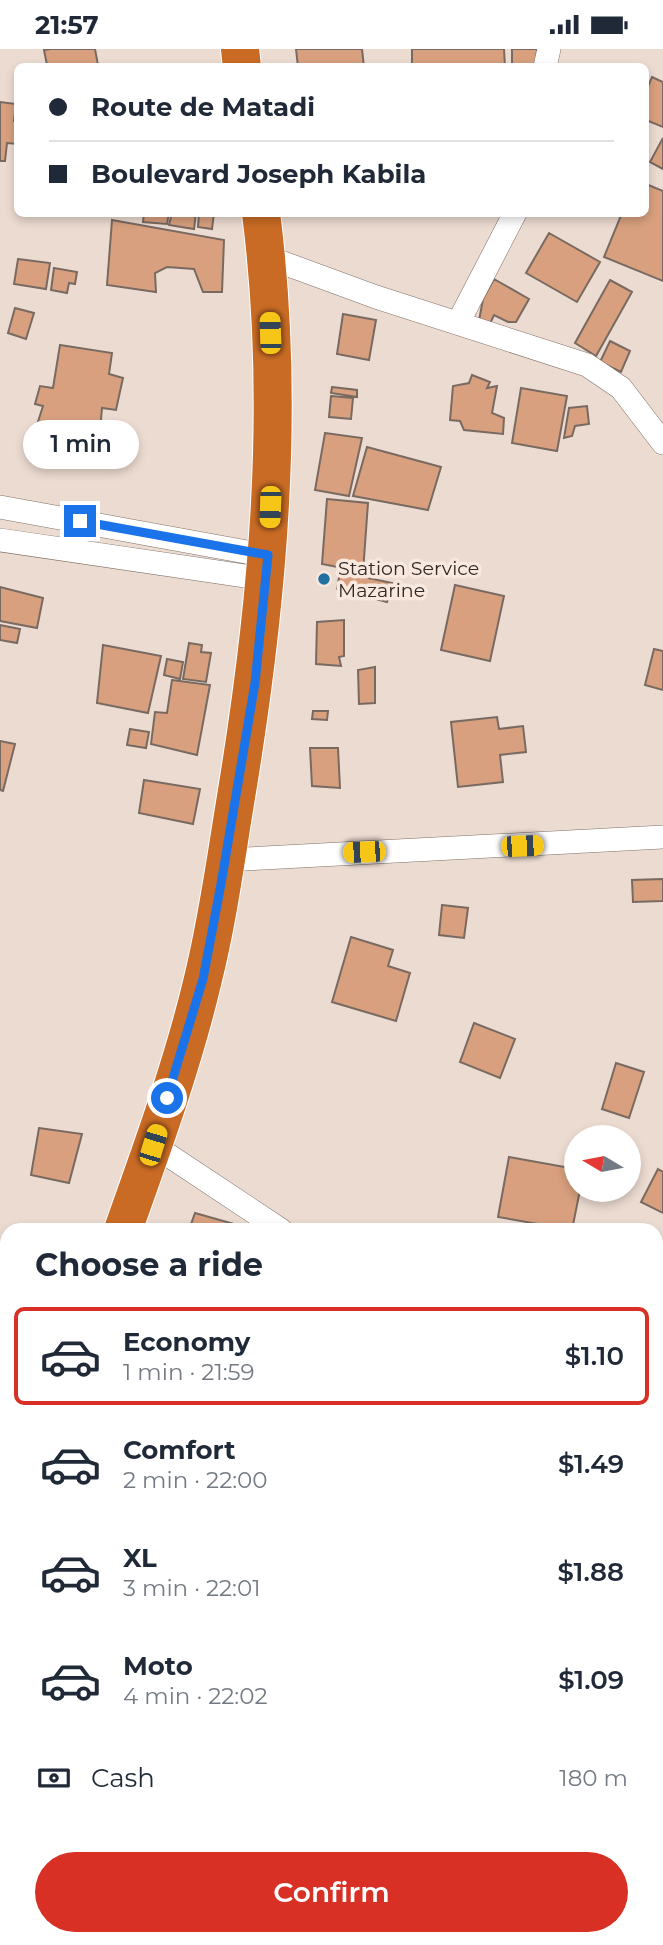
<!DOCTYPE html>
<html lang="en">
<head>
<meta charset="utf-8">
<style>
  :root { --surface:#fff; --page:#f6f6f7; --text:#1f2937; --muted:#747a83; --line:#e0e1e3; --accent:#d93025 }
  body { margin:0; font-family:Montserrat,sans-serif; background:var(--page); color:var(--text); height:100vh; display:flex; flex-direction:column; font-size:26px; white-space:nowrap }
  * { box-sizing:border-box; margin:0 }
  p { font-size:23px; color:var(--muted) }
  .icon { flex:none; width:38px; height:38px; fill:none; stroke:currentColor; stroke-width:2; stroke-linecap:round; stroke-linejoin:round }
  .map { position:relative; flex:1; overflow:hidden }
  .side { position:absolute; left:0px; top:1174px; width:663px; height:723px; display:flex; flex-direction:column; background:var(--surface); border-radius:21px 21px 0 0; box-shadow:0 4px 10px #0003 }
  .side>* { flex:none }
  .banner { position:absolute; left:14px; top:14px; width:635px; height:154px; border-radius:10px; box-shadow:0 4px 10px #0003; display:grid; align-content:center; height:154px; padding:0 35px; background:var(--surface) }
  .needle { width:46px; rotate:280deg }
  .buttons { position:absolute; left:564px; top:1076px; display:grid; gap:14px }
  .buttons a { display:grid; place-items:center; width:77px; height:77px; border-radius:50%; background:var(--surface); box-shadow:0 4px 10px #0003; font-size:35px }
  .end { position:absolute; width:32px; height:32px; margin:-16px; border:9px solid #1a73e8; background:#fff; box-shadow:0 0 0 4px #fff }
  .from { border-radius:50% }
  .bubble { position:absolute; height:49px; border-radius:24px; background:var(--surface); box-shadow:0 4px 10px #0003; font-size:23px; font-weight:600; line-height:49px; text-align:center }
  .car { position:absolute; width:21px; height:42px; margin:-21px -10px; border-radius:9px; box-shadow:0 0 5px 2px #0007; background:linear-gradient(#f5c518 24%,#345 0 40%,#f5c518 0 76%,#345 0 86%,#f5c518 0) }
  .banner b { display:flex; align-items:center; gap:24px; height:66px; font-size:26px }
  .banner b+b { border-top:2px solid var(--line) }
  .banner i { width:18px; height:18px; background:var(--text) }
  ul { padding:0; list-style:none }
  li { display:flex; align-items:center; gap:21px; height:98px; margin:0 14px 10px; padding:0 21px; border:4px solid transparent; border-radius:10px }
  li div { flex:1 }
  li b { display:block; font-size:26px }
  li em { font-style:normal; font-weight:600 }
  li.on { border-color:var(--accent) }
  li>.icon { width:63px; height:63px; stroke-width:1.5 }
  h2 { padding:0 35px; font-size:32px; line-height:84px }
  .pay { display:flex; align-items:center; gap:18px; height:77px; padding:0 35px; font-size:26px }
  .pay p { margin-inline-start:auto }
  .action { display:flex; gap:14px; margin-top:auto; padding:14px 35px }
  .action a { flex:1; height:80px; border-radius:42px; background:var(--accent); color:#fff; font-size:28px; font-weight:600; line-height:80px; text-align:center }
  .status { display:flex; justify-content:space-between; align-items:center; height:49px; padding:0 35px; background:var(--surface); direction:ltr }
  .status svg { height:19px; fill:currentColor }
  .map>svg:first-child { display:block }
  .building { fill:#d8a07e; stroke:#796a61; stroke-width:2 }
  .lines { fill:none; stroke-linecap:round; stroke-linejoin:round }
  .street-casing { stroke:#807168; stroke-width:24 }
  .highway-casing { stroke:#fff; stroke-width:40 }
  .street { stroke:#fff; stroke-width:23 }
  .highway { stroke:#c96b24; stroke-width:38 }
  .route { stroke:#1a73e8; stroke-width:9 }
  .poi-dot { fill:#2071a2; stroke:#f9e8de; stroke-width:2.5 }
  .labels { text-anchor:middle; stroke-width:7; stroke-linejoin:round; paint-order:stroke }
  .poi-label { font-size:19px; fill:#302925; stroke:#f9e8de; text-anchor:start }
</style>
</head>
<body>
<div class="status"><b>21:57</b><svg viewBox="0 0 49 12"><path d="M0 12V9h3v3zM5 12V6h3v6zM10 12V3h3v9zM15 12V0h3v12zM26 1h20v11H26zM47 4h2v5h-2z"/></svg></div>
<div class="map">
<svg width="663" height="1896" viewBox="0 0 663 1896">
  <rect width="100%" height="100%" fill="#ecdbd1"/>
  <path class="building" d="M51,0H95L98,16H47L44,1Z
    M296,0H362L364,18H298Z
    M412,0H504L505,18H412Z
    M512,0H537L536,17H512Z
    M652,28L663,33V78L646,71V42Z
    M0,53L16,55L14,72H18V95L7,94L5,112H0Z
    M663,89V120L650,113Z
    M646,135L663,142V232L604,208L622,164H646Z
    M144,164H169L167,175L143,173Z
    M172,164H196L194,180L169,176Z
    M199,164H214L212,180L198,178Z
    M112,171L224,191L222,243H203L194,220L167,218L155,224L156,243L107,236Z
    M549,184L600,213L577,253L526,224Z
    M18,210L50,214L46,240L14,235Z
    M54,219L77,223L75,235L69,234L67,244L51,241Z
    M494,230L529,250L516,273H508L494,266L488,279L478,277L483,250Z
    M610,231L632,243L596,307L575,294Z
    M15,259L34,264L26,290L8,284Z
    M343,265L376,271L369,311L337,305Z
    M610,292L630,302L621,323L600,313Z
    M60,296L112,304L109,325L123,329L116,361L102,359L99,394L36,379L43,357L35,355L40,337L53,339Z
    M472,326L490,333L487,339L497,337L492,364L504,369L503,385L464,381L460,372L450,371L453,337L469,334Z
    M332,338L357,341V348L331,344Z
    M521,339L567,347L557,402L512,394Z
    M331,347L353,349L351,370L329,368Z
    M587,357L589,375L575,377L572,387L564,389L569,359Z
    M325,384L362,389L349,447L315,441Z
    M367,398L441,418L428,461L353,447Z
    M327,450L368,454L363,523L322,515Z
    M340,523L392,534L387,553L337,540Z
    M455,536L504,547L490,612L441,601Z
    M0,538L43,549L37,579L0,572Z
    M344,571V607L339,608L341,617L316,615L317,573Z
    M0,576L20,580L17,594L0,591Z
    M189,594L202,596L201,603L211,604L206,633L183,630Z
    M103,596L161,607L148,664L97,654Z
    M654,600L663,602V641L645,636Z
    M167,610L183,613L180,630L164,626Z
    M375,618V654L359,655L358,621Z
    M172,631L210,636L197,706L151,695L155,663L167,664Z
    M313,662H328L327,671L312,670Z
    M497,668L499,680L523,677L526,703L500,706L503,733L458,738L451,673Z
    M130,680L149,683L146,699L127,696Z
    M0,692L15,695L3,742L0,741Z
    M310,699H338L340,739L312,737Z
    M144,731L200,740L193,775L139,764Z
    M663,830V852L633,853L632,831Z
    M442,856L468,859L464,889L439,886Z
    M351,888L393,901L388,917L410,924L396,972L332,953Z
    M474,974L515,990L500,1029L460,1013Z
    M616,1014L644,1023L629,1069L602,1060Z
    M39,1079L82,1085L69,1134L31,1126Z
    M509,1108L576,1120V1141H580L572,1181L498,1168Z
    M658,1120L663,1123V1164L641,1153Z
    M195,1164L234,1175V1181H189Z
    M656,1234L663,1238V1260L656,1271Z
    M656,1540L663,1545V1574L656,1584Z
    M7,1713V1765L0,1762V1734Z
    M663,1734V1771L656,1763V1740Z
    M0,1788L7,1791V1831L0,1835Z
    M660,1843L663,1849V1891L655,1896H629L625,1890H656V1845Z
    M0,1852L7,1855L8,1890H0Z
    M464,1890H489L495,1896H465L461,1893Z
    M588,1890H615L606,1896H591Z"/>
  <g class="lines">
    <g class="street-casing">
      <path id="street" d="M545,18L549,0
        M267,208L376,248L587,316L621,339L663,394
        M458,274L515,164
        M0,458L268,507
        M0,491L266,530
        M226,811L663,788
        M153,1096L281,1181
        M656,1451L663,1456
        M656,1657L663,1651
        M0,1774L7,1777"/>
    </g>
    <g class="highway-casing">
      <path id="highway" d="M240,0L242,18
        M123,1181C152,1099 183,1015 203,930C218,870 226,808 236,748C268,555 286,359 261,164
        M0,1535L7,1515"/>
    </g>
    <use href="#street" class="street"/>
    <use href="#highway" class="highway"/>
  </g>
  <g class="lines">
    <path class="route" d="M80,472L268,506L255,634L221,835L203,930L167,1049"/>
  </g>
  <circle class="poi-dot" cx="324" cy="530" r="7"/>
  <g class="labels">
    <g class="poi-label">
      <text x="338" y="526">Station Service<tspan x="338" dy="22">Mazarine</tspan></text>
    </g>
  </g>
</svg>
<div class="buttons">
<a><svg class="needle" viewBox="-14 -14 28 28"><path d="M0-13l5 13h-10z" fill="#e53935"/><path d="M0 13l5-13h-10z" fill="#747a83"/></svg></a>
</div>
<i class="end from" style="left:167px;top:1049px"></i>
<i class="end" style="left:80px;top:472px"></i>
<div class="bubble" style="left:23px;top:371px;width:116px">1 min</div>
<i class="car" style="left:270px;top:284px;rotate:358deg"></i>
<i class="car" style="left:270px;top:458px;rotate:182deg"></i>
<i class="car" style="left:522px;top:797px;rotate:88deg"></i>
<i class="car" style="left:364px;top:803px;rotate:268deg"></i>
<i class="car" style="left:153px;top:1096px;rotate:17deg"></i>
<div class="banner">
<b><i class="from"></i>Route de Matadi</b>
<b><i></i>Boulevard Joseph Kabila</b>
</div>
<section class="side">
<h2>Choose a ride</h2>
<ul>
<li class="on"><svg class="icon" aria-label="car" viewBox="0 0 24 24"><path d="M5 17H2v-5l4-1 3-4h7l3 4 3 1v5h-3M9 17h6M6 11h13"/><circle cx="7" cy="17" r="2"/><circle cx="17" cy="17" r="2"/></svg><div><b>Economy</b><p>1 min · 21:59</p></div><em>$1.10</em></li>
<li><svg class="icon" aria-label="car" viewBox="0 0 24 24"><path d="M5 17H2v-5l4-1 3-4h7l3 4 3 1v5h-3M9 17h6M6 11h13"/><circle cx="7" cy="17" r="2"/><circle cx="17" cy="17" r="2"/></svg><div><b>Comfort</b><p>2 min · 22:00</p></div><em>$1.49</em></li>
<li><svg class="icon" aria-label="car" viewBox="0 0 24 24"><path d="M5 17H2v-5l4-1 3-4h7l3 4 3 1v5h-3M9 17h6M6 11h13"/><circle cx="7" cy="17" r="2"/><circle cx="17" cy="17" r="2"/></svg><div><b>XL</b><p>3 min · 22:01</p></div><em>$1.88</em></li>
<li><svg class="icon" aria-label="car" viewBox="0 0 24 24"><path d="M5 17H2v-5l4-1 3-4h7l3 4 3 1v5h-3M9 17h6M6 11h13"/><circle cx="7" cy="17" r="2"/><circle cx="17" cy="17" r="2"/></svg><div><b>Moto</b><p>4 min · 22:02</p></div><em>$1.09</em></li>
</ul>
<div class="pay"><svg class="icon" aria-label="cash" viewBox="0 0 24 24"><path d="M3 7h18v10H3z"/><circle cx="12" cy="12" r="2"/></svg>Cash<p>180 m</p></div>
<div class="action"><a>Confirm</a></div>
</section>
</div>
</body>
</html>
